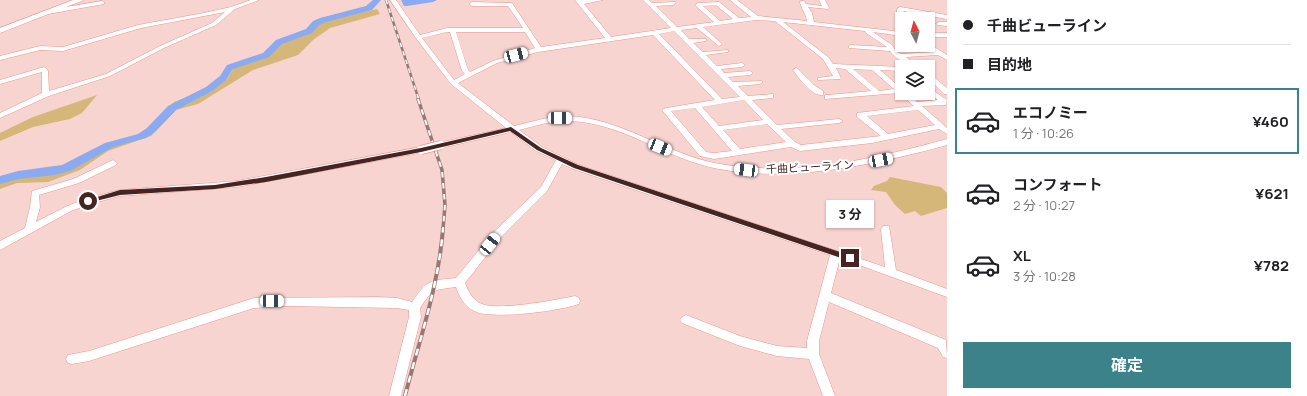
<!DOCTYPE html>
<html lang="ja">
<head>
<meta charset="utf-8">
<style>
  :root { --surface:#fff; --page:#f2f2f2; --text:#202124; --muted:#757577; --line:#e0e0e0; --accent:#3b828a }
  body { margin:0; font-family:Manrope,"Noto Sans JP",sans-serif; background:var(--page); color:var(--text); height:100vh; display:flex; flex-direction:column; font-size:15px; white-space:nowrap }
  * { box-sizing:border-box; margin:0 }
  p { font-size:13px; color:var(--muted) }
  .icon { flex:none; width:22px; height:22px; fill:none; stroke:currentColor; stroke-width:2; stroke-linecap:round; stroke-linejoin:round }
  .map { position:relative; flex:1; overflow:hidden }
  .panel { display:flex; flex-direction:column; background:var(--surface); width:360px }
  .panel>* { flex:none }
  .hud { display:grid; align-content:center; height:88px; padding:0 16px; background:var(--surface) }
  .needle { width:26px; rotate:354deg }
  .fabs { position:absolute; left:895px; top:12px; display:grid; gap:8px }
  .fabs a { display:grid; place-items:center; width:40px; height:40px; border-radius:0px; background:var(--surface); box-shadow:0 1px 3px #0004; font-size:20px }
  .end { position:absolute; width:18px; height:18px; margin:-9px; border:5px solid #452421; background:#fff; box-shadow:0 0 0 2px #fff }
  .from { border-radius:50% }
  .bubble { position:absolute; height:28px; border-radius:0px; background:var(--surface); box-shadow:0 1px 3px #0004; font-size:13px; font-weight:700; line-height:28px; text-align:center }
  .car { position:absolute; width:12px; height:24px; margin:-12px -6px; border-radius:5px; box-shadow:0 0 3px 1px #0007; background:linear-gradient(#fff 24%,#345 0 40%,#fff 0 76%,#345 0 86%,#fff 0) }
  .hud b { display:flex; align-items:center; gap:14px; height:38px; font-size:15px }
  .hud b+b { border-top:1px solid var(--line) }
  .hud i { width:10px; height:10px; background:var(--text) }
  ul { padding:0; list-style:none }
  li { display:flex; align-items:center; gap:12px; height:66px; margin:0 8px 6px; padding:0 8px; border:2px solid transparent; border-radius:0px }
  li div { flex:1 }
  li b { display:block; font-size:15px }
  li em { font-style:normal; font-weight:700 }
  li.active { border-color:var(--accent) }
  li>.icon { width:36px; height:36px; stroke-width:1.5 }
  .cta { display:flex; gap:8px; margin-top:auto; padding:8px 16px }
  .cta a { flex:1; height:46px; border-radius:0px; background:var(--accent); color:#fff; font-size:16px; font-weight:700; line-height:46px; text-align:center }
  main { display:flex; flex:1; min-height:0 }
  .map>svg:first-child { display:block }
  .green { fill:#d4b779 }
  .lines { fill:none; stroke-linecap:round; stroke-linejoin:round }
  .river { fill:#8aaaf1; fill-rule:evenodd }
  .minor-casing { stroke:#eb968f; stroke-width:1 }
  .major-casing { stroke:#eb968f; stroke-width:1 }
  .minor { fill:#fff; fill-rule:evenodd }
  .major { fill:#fff; fill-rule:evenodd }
  .rail-far2-casing { stroke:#997773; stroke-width:2.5 }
  .rail-far1-casing { stroke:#997773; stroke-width:3.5 }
  .rail-casing { stroke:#997773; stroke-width:4 }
  .rail-far2 { stroke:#fff; stroke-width:1.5; stroke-dasharray:4.5; stroke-linecap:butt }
  .rail-far1 { stroke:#fff; stroke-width:2; stroke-dasharray:5.5; stroke-linecap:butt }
  .rail { stroke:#fff; stroke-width:2.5; stroke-dasharray:7; stroke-linecap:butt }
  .minor-bridge-casing { stroke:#eb968f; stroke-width:10; stroke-linecap:butt }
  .minor-bridge { stroke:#fff; stroke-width:8 }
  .route { fill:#452421 }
  .labels { text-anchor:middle; stroke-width:4; stroke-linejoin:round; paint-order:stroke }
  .street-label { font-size:11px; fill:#452421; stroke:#fff }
</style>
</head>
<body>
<main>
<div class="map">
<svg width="947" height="396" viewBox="0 0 947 396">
  <rect width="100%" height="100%" fill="#f8d4d0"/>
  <path class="green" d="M377,9L380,14L330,28L313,40L298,55L253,70L198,104L176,110L151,136L108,151L80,170L48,182L17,183L0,189V183L22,175L69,168L97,151L123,142L142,133L174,102L220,84L227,79L234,68L273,52L285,41L322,22Z
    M97,95L82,113L70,119L33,127L0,141V133L33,117Z
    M890,177L941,187L947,193V208L921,216L915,211L905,214L895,205L886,192L871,190L874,186L887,181Z"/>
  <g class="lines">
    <path class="river" d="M373,0H381L372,10L326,22L319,25L312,33L282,44L269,57L233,69L226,80L212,91L176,110L155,132L146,138L113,147L70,171L54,175L18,179L0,184V176L18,171L62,165L105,143L138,134L147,128L168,106L206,87L220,76L227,65L263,53L276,40L306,29L313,21L320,18L366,6Z
      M401,0H437L433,2L407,6H404Z"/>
    <g class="minor-casing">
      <path id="minor" d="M251,0H259L235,9L216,25L164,48L110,76L49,96L0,118V113L42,93V72L0,84V80L44,67L46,68L48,71L49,91L106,74L160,46L212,23L225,12L141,28L63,51L40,50L0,60V56L40,46L63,47L138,25L204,13L231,7Z
        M390,0H396L420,35L447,28H523L508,6H472L469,4L472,2L512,3L541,47L605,38L575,0H603L584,4L611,37L671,28L643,0H649L652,3L675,2L676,3L673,5L656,6L677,27L714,22L696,6L695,5L698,3L719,2L739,18L751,17L730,0H737L758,16L807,21C806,13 800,7 800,1H804L806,4L822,6L819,0H825L829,8L828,9L808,7L812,13L814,22L902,32V36L873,32L892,45L896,51L901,54L933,52L924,45H928V43L947,55V60L938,55L906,57L919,67C909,67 896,59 890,51L849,48V46L851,45L887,47L866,33L865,31L783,22L828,57L833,64L902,67V71L880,70L902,89V93H907L917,102L938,100L928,92V87L947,100L946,105L922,106L947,128V134L939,129L872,143L800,151L791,147L714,159L700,156L662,110L666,108L715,100L653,35L538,52L497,63L458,83L514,126C532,122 549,116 568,116C622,118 667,155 720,164C796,177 874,159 947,139V145C877,164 792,183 719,169C667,160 621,121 567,121C550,121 534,126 519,130L542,147L579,165L885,267L881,229L883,226H889L896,270L947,289V297L840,258L831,293L946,340L947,358L943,357L938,348L829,302L819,341V354L835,396H823L809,359L777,356L740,346L682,323L680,320L682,317L686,315L740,336L777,346L807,348V341L830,255L573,169L562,164L547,191L501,237L465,283C468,291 473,301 482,304C497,311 556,300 575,296L579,298L580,301L579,304C559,311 492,320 474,311C464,306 459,296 456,287C432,290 433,289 420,308L421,317L401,396H389L409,317V310L397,308L287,306L254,308L89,361L72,364L68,363L66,359L68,355L89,351L254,298L378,297L397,298L412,302C428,279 429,281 456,278L495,231L541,187L556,160L536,151L511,132L441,148L438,147L437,145L438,143L506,128L451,84L416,38ZM716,5L733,19L720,21L703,6ZM756,20L775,21L823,59L833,76L818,78V80L840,79L841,78L836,68L845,69L871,91L828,95H825V99L899,93L914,106L857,113V117L881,136L801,145L795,142L781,129L839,123L843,121L839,119L777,125L752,100L773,98V94L748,96L738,86L760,84L762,83V81L733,82L728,77L750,75L753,73L750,71L724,73L721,69L742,67L745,65L742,63L717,66L706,55L728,52V50L703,52L693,43L706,41V39H689L681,30L697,28L719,46L722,44L721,43L703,27ZM674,31L740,97L722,99L659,34ZM447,32H450L462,71L465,74L454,80L422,38ZM456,32H525L535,48L493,61L470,72L468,70ZM853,69L872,70L894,89L879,91ZM744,100L763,120L719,126L702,107ZM695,108L732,151L714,153L706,152L671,111ZM918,110L935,125L888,134L867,116ZM767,124L786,142L740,149L723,130Z
        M102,1L104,2V4L48,14L45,12L48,10Z
        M900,7L947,15V19L903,11L912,18L906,19L897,13V9Z
        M939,22H947V26L937,25L936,24Z
        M928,33H947V37H928Z
        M796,68L798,69L814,85L823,91V95C811,96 799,78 793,70Z
        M928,72L947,88V94H944L928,78Z
        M421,147L425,150L424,152L237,187L120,196L90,204L71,211L0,250V241L25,228L30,207L32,191L73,179L113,160L117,163L116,165L79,183L39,195L40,207L36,222L65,207L85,199L120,190L237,181Z"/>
    </g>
    <g class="major-casing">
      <path id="major" d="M73,0H84L0,33V28Z"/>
    </g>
    <use href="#minor" class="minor"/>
    <use href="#major" class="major"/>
    <g class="rail-far2-casing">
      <path id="rail-far2" d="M386,0L419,100"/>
    </g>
    <g class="rail-far1-casing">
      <path id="rail-far1" d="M418,99L442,170L445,205L443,229"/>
    </g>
    <g class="rail-casing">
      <path id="rail" d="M405,396C419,341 439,285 443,228"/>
    </g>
    <use href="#rail-far2" class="rail-far2"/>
    <use href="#rail-far1" class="rail-far1"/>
    <use href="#rail" class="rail"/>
    <g class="minor-bridge-casing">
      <path id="minor-bridge" d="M421,150L441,145"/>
    </g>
    <use href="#minor-bridge" class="minor-bridge"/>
  </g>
  <path class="route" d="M511,127L541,148L578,165L852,256L853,258L850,261L574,168L537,150L510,131L421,152L266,182L215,189L120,195L88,203L84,201L120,190L215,185L266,177L421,148Z"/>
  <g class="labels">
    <g class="street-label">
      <text transform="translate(810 167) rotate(-3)" y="4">千曲ビューライン</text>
    </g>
  </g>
</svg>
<div class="fabs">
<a><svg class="needle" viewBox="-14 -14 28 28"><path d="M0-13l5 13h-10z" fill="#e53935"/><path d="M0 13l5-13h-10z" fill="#757577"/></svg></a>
<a><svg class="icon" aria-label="layers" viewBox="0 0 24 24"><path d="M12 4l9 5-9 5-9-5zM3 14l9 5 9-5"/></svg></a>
</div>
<i class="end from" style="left:88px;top:201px"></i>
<i class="end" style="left:850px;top:258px"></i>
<div class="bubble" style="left:826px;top:200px;width:48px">3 分</div>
<i class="car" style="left:516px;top:55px;rotate:75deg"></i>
<i class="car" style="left:560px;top:118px;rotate:91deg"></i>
<i class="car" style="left:660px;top:147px;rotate:112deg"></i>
<i class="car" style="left:881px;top:160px;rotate:79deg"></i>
<i class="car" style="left:746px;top:170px;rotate:277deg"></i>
<i class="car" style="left:490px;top:244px;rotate:38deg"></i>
<i class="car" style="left:272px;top:301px;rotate:91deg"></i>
</div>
<section class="panel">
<div class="hud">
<b><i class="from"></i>千曲ビューライン</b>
<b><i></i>目的地</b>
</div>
<ul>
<li class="active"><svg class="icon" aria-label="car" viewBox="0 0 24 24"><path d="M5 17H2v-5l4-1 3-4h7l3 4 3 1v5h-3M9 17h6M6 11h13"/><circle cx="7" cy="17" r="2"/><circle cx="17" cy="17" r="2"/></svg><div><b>エコノミー</b><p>1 分 · 10:26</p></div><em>¥460</em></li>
<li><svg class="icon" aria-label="car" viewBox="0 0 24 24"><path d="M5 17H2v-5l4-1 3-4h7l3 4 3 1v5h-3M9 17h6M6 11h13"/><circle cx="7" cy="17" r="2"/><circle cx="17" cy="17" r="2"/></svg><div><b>コンフォート</b><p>2 分 · 10:27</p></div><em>¥621</em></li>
<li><svg class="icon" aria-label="car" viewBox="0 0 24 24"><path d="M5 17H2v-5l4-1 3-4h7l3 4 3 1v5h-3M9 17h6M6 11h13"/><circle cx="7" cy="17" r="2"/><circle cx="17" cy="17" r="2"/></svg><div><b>XL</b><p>3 分 · 10:28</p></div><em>¥782</em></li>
</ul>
<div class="cta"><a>確定</a></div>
</section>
</main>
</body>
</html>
